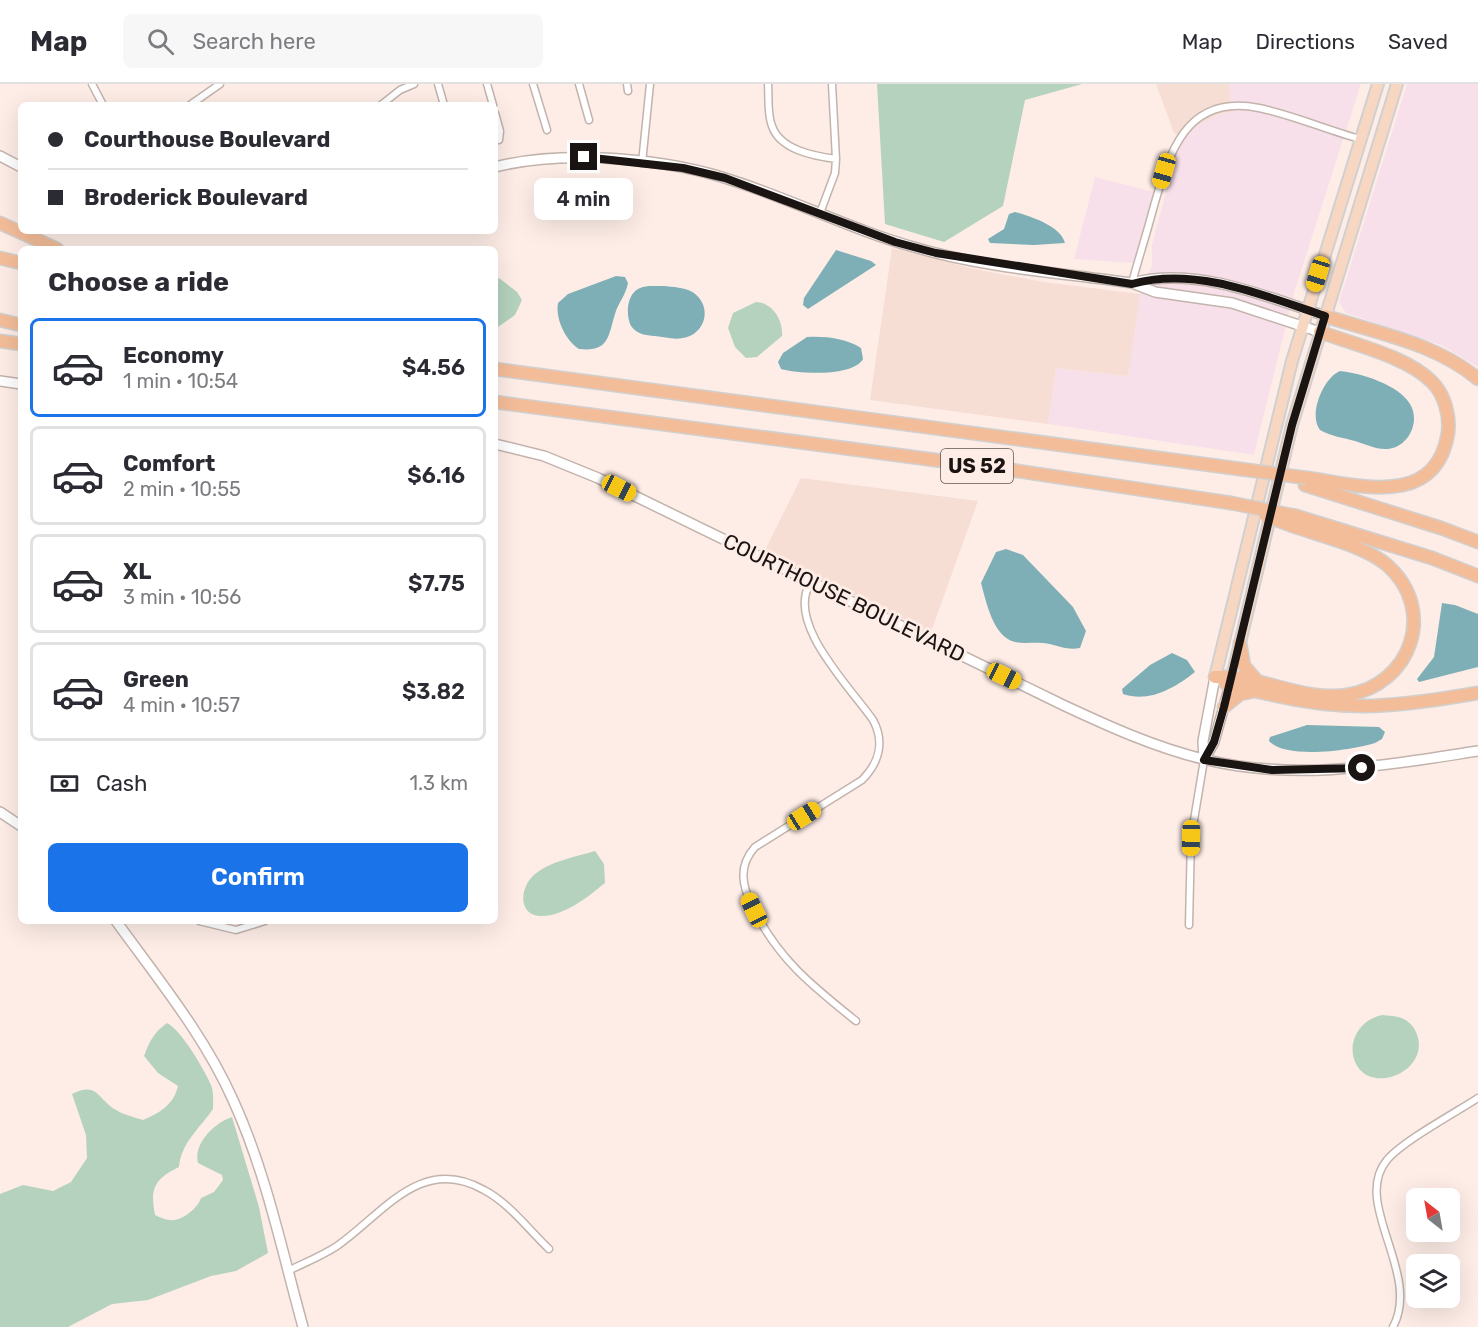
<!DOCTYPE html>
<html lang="en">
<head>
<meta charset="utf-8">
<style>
  :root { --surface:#fff; --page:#f7f7f7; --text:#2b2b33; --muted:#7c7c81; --line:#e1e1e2; --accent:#1a73e8 }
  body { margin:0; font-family:Rubik,sans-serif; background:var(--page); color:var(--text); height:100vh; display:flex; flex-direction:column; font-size:22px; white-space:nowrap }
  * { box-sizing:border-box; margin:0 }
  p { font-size:20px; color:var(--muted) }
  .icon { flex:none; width:33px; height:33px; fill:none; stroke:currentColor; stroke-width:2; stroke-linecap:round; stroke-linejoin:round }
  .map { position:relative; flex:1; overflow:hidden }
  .drawer { position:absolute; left:18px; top:162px; width:480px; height:678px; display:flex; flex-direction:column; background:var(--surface); border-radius:9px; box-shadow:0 6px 24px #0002 }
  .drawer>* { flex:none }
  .top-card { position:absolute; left:18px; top:18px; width:480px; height:132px; border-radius:9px; box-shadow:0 6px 24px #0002; display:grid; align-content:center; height:132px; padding:0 30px; background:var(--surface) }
  .needle { width:39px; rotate:329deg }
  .controls { position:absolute; left:1406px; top:1104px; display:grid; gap:12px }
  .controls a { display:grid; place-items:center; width:54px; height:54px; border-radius:9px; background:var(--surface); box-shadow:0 6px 24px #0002; font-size:30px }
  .end { position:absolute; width:27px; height:27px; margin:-14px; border:8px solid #1a1412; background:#fff; box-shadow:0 0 0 3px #fff }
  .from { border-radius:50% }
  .bubble { position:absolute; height:42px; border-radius:9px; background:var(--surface); box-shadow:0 6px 24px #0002; font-size:20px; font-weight:600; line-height:42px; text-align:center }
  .car { position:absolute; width:18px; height:36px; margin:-18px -9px; border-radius:8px; box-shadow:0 0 4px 2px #0007; background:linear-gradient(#f5c518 24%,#345 0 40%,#f5c518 0 76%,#345 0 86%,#f5c518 0) }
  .top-card b { display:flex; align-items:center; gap:21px; height:57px; font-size:22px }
  .top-card b+b { border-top:2px solid var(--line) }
  .top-card i { width:15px; height:15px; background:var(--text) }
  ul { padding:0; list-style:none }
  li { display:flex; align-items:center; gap:18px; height:99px; margin:0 12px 9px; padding:0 18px; border:3px solid var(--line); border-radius:9px }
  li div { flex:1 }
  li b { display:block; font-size:22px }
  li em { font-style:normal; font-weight:600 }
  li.current { border-color:var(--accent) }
  li>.icon { width:54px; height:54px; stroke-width:1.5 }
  h2 { padding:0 30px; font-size:27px; line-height:72px }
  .pay { display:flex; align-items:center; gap:15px; height:66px; padding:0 30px; font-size:22px }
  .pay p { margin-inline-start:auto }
  .action { display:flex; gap:12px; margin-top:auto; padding:12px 30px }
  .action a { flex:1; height:69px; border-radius:9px; background:var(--accent); color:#fff; font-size:24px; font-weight:600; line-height:69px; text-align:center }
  header { display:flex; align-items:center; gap:36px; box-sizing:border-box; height:84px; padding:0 30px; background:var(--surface); border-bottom:2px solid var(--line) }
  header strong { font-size:28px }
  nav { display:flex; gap:33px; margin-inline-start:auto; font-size:21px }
  .search { width:420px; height:54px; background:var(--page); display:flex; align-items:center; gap:15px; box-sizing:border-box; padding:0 21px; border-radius:9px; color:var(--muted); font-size:22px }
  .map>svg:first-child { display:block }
  .commercial { fill:#f8e0ea }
  .built { fill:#f7ded4 }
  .green { fill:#b4d2be }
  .water { fill:#7fafb6 }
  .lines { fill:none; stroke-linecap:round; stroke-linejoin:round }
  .street-casing { stroke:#c3b3ad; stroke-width:9 }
  .secondary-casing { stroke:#c3b3ad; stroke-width:12 }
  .primary-casing { stroke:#d1d0d0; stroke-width:14 }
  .highway-casing { stroke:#d1d0d0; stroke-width:15 }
  .street { stroke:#fff; stroke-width:6 }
  .secondary { stroke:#fff; stroke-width:9 }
  .primary { stroke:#f8d7c2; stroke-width:10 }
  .highway { stroke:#f4bd99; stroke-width:12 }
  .highway-bridge-casing { stroke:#d1d0d0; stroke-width:15; stroke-linecap:butt }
  .highway-bridge { stroke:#f4bd99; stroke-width:12 }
  .route { stroke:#1a1412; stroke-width:8 }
  .labels { text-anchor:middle; stroke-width:6; stroke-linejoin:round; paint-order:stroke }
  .shield { fill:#feede7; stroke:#5e5552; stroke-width:1.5 }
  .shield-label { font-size:20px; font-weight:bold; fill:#1a1412 }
  .street-label { font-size:21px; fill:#1a1412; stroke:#feede7 }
</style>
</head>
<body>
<header>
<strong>Map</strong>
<div class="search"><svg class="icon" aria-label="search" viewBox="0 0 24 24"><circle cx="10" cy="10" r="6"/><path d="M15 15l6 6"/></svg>Search here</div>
<nav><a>Map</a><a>Directions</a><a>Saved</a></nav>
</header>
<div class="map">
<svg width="1478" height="1243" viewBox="0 0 1478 1243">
  <rect width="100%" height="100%" fill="#feede7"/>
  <path class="commercial" d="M1229,0H1361L1294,209L1254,371L1048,340L1056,284L1128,292L1138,215L1152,181V160L1179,61L1196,42L1217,31L1232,28Z
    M1407,0H1478V283L1441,261L1346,229L1339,218Z
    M1095,93L1154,108L1133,179L1074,175Z"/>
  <path class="built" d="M1156,0H1229L1232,28L1217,31L1196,42L1185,55L1174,49Z
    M892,164L974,185L1044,198L1140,210L1128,292L1056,284L1048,340L870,316Z
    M801,394L978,417L931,548L763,470Z"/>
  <path class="green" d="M877,0H1082L1025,16L1003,122L944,158L885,140Z
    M499,194L517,208L522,216L515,231L495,245V198Z
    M756,218C773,219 783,236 782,252L757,273L746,274L735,263L728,244L733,229Z
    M595,767L604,780L605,799C588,813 563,833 540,832C516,830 521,801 535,790C551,777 575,773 595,767Z
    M1382,931C1397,932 1409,933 1416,948C1434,989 1362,1016 1353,971C1350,952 1363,935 1382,931Z
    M167,939C182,947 204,985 211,1001C214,1009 213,1017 213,1025C200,1044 181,1059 179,1083C154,1095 150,1105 155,1131C160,1133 165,1136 170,1136C181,1138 198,1124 201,1114L214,1108L223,1096L222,1091L198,1079C193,1060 214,1039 232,1033L259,1123L268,1169L236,1187L211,1192L148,1216L112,1220L68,1243H0V1110L23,1101L53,1107L71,1098L87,1074L86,1051L72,1010C98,997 97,1015 116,1026C124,1031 134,1033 143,1036C160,1029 174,1020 178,1002L158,989L144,972C149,958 154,948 167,939Z"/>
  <path class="water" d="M1015,128C1030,132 1061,142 1065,159L1034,161L990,159L988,155L1004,145L1009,130Z
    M836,166L871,177L876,181L808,225L803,221L804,214Z
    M616,192L625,193L628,199C626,211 618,219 615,230C608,253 609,268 579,265C566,257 555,235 558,219L568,210Z
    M663,202C673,203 685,203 694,209C713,223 705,251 683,254C674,256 664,253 655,252C645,251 638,251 631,242C626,232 626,212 638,205C644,201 655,202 663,202Z
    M807,253C824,252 846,254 861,264L863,275C853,293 799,290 781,285L778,278L783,269Z
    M1340,287C1361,289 1399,301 1410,320C1421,338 1408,364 1387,365C1377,366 1365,360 1355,357C1344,354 1330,352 1320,346C1308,331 1323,294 1340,287Z
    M1006,465L1023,471L1073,523L1086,547L1080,564C1066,567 1056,560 1043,559C1034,558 1024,560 1015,558C993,553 986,517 981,499L996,468Z
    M1442,519L1455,521L1478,530V583L1419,598L1417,595L1434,573Z
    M1172,569L1187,576L1195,588C1175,604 1149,619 1123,610L1122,605L1150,581Z
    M1307,641L1379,643L1385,648L1382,655L1375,659C1354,666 1286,676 1269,657L1270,653Z"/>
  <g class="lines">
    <g class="street-casing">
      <path id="street" d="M92,0L103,21
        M438,0L444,21
        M487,0L493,21
        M533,0L547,46
        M579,0L589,36
        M627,0L628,7
        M768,0C769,13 767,30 772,42C780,66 814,72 836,75
        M190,21L220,0
        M381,21L400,6L414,0
        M495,29L500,47L499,56
        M642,79L650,0
        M820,129L835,89L836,75L832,0
        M1132,199C1138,176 1146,152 1152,129C1168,72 1184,9 1259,24C1293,31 1327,46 1360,55
        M811,498C784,538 851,604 873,636C885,658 879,679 862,696L755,763C738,782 742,801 752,822C778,875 811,901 856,937
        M199,837L236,846L265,837
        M1189,841L1191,754L1204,676
        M288,1187C304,1179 322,1172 337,1162C383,1130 421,1070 484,1106C509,1119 529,1146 549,1165
        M1393,1243C1422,1189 1351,1119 1387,1076C1403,1057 1455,1029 1478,1014"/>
    </g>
    <g class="secondary-casing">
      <path id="secondary" d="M0,72L21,83
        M495,83C565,65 669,74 737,98C798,118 855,147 917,164C986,184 1061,189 1132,199L1155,208L1232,219L1320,248
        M1132,199C1196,182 1265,212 1325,232
        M0,297L21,300
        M495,360L544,372L598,394L1063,621C1108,642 1154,663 1203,675C1294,698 1387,681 1478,667
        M1204,676L1203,657L1215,593
        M1204,676L1214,658L1230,601
        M0,728L21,742
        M116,837C158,895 204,951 233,1016C266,1088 282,1167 303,1243"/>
    </g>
    <g class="primary-casing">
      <path id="primary" d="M1215,593L1292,277L1378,0
        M1230,601L1292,341L1397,0"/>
    </g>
    <g class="highway-casing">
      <path id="highway" d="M0,139L57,165
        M0,174L21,179
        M1325,232C1377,249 1435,259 1478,295
        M0,236L21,241
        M0,257L21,260
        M495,285L1240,385
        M495,318L1011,386L1231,419
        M1307,394C1358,401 1436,425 1448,349C1450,332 1445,311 1432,298C1408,273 1353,260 1320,248
        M1305,401L1441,444L1478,458
        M1296,432L1432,474L1478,492
        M1240,559L1244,582L1258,598
        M1215,593C1259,590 1302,618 1347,611C1411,601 1438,526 1387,481C1365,462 1321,452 1293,442
        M1225,599C1239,605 1255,607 1269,610C1350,629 1398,623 1478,609
        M1224,623L1240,610L1250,608"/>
    </g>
    <use href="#street" class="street"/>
    <use href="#secondary" class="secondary"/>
    <use href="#primary" class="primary"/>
    <use href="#highway" class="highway"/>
    <g class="highway-bridge-casing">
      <path id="highway-bridge" d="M1240,385L1307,394
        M1231,419L1296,432
        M1266,432L1293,442"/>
    </g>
    <use href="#highway-bridge" class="highway-bridge"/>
  </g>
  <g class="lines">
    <path class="route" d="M584,73L683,84L725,94L895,158L936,169L1132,200C1196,182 1265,212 1325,232L1292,341L1224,623L1214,658L1204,676L1272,686L1362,684"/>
  </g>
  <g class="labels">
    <rect class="shield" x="941" y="365" width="72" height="34" rx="4.5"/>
    <g class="shield-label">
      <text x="977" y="389">US 52</text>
    </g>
    <g class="street-label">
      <text transform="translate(844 514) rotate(26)" y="7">COURTHOUSE BOULEVARD</text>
    </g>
  </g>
</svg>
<div class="controls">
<a><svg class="needle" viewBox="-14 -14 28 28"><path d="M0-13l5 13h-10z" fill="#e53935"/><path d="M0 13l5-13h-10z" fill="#7c7c81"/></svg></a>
<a><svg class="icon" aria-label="layers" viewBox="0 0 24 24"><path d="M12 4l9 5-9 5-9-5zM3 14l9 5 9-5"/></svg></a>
</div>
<i class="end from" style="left:1362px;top:684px"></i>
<i class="end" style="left:584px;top:73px"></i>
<div class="bubble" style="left:534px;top:94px;width:99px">4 min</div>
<i class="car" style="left:1164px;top:87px;rotate:196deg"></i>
<i class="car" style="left:1318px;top:190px;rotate:197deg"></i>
<i class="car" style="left:619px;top:404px;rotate:117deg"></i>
<i class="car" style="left:1004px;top:592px;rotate:116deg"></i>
<i class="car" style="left:804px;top:732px;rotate:58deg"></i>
<i class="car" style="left:1191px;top:754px;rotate:181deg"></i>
<i class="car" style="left:754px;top:826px;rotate:334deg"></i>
<div class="top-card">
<b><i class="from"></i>Courthouse Boulevard</b>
<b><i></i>Broderick Boulevard</b>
</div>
<section class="drawer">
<h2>Choose a ride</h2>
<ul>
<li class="current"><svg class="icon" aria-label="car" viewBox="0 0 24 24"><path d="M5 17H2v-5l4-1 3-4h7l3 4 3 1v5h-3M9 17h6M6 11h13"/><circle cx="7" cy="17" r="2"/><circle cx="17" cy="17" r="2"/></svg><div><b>Economy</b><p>1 min · 10:54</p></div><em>$4.56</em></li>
<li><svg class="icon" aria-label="car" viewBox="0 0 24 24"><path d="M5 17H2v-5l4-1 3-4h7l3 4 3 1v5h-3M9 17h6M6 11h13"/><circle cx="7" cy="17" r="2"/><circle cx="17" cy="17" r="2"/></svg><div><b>Comfort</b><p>2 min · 10:55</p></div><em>$6.16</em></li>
<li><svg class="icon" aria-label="car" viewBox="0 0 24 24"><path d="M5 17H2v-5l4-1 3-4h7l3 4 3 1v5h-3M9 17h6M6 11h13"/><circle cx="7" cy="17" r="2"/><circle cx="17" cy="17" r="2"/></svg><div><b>XL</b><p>3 min · 10:56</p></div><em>$7.75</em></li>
<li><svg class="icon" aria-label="car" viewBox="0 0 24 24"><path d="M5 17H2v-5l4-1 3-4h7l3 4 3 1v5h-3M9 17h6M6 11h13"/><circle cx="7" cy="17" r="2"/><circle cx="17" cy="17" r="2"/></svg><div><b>Green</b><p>4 min · 10:57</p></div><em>$3.82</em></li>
</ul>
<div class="pay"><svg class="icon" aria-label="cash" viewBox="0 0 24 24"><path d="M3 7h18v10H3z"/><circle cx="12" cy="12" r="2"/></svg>Cash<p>1.3 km</p></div>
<div class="action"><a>Confirm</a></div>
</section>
</div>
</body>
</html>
